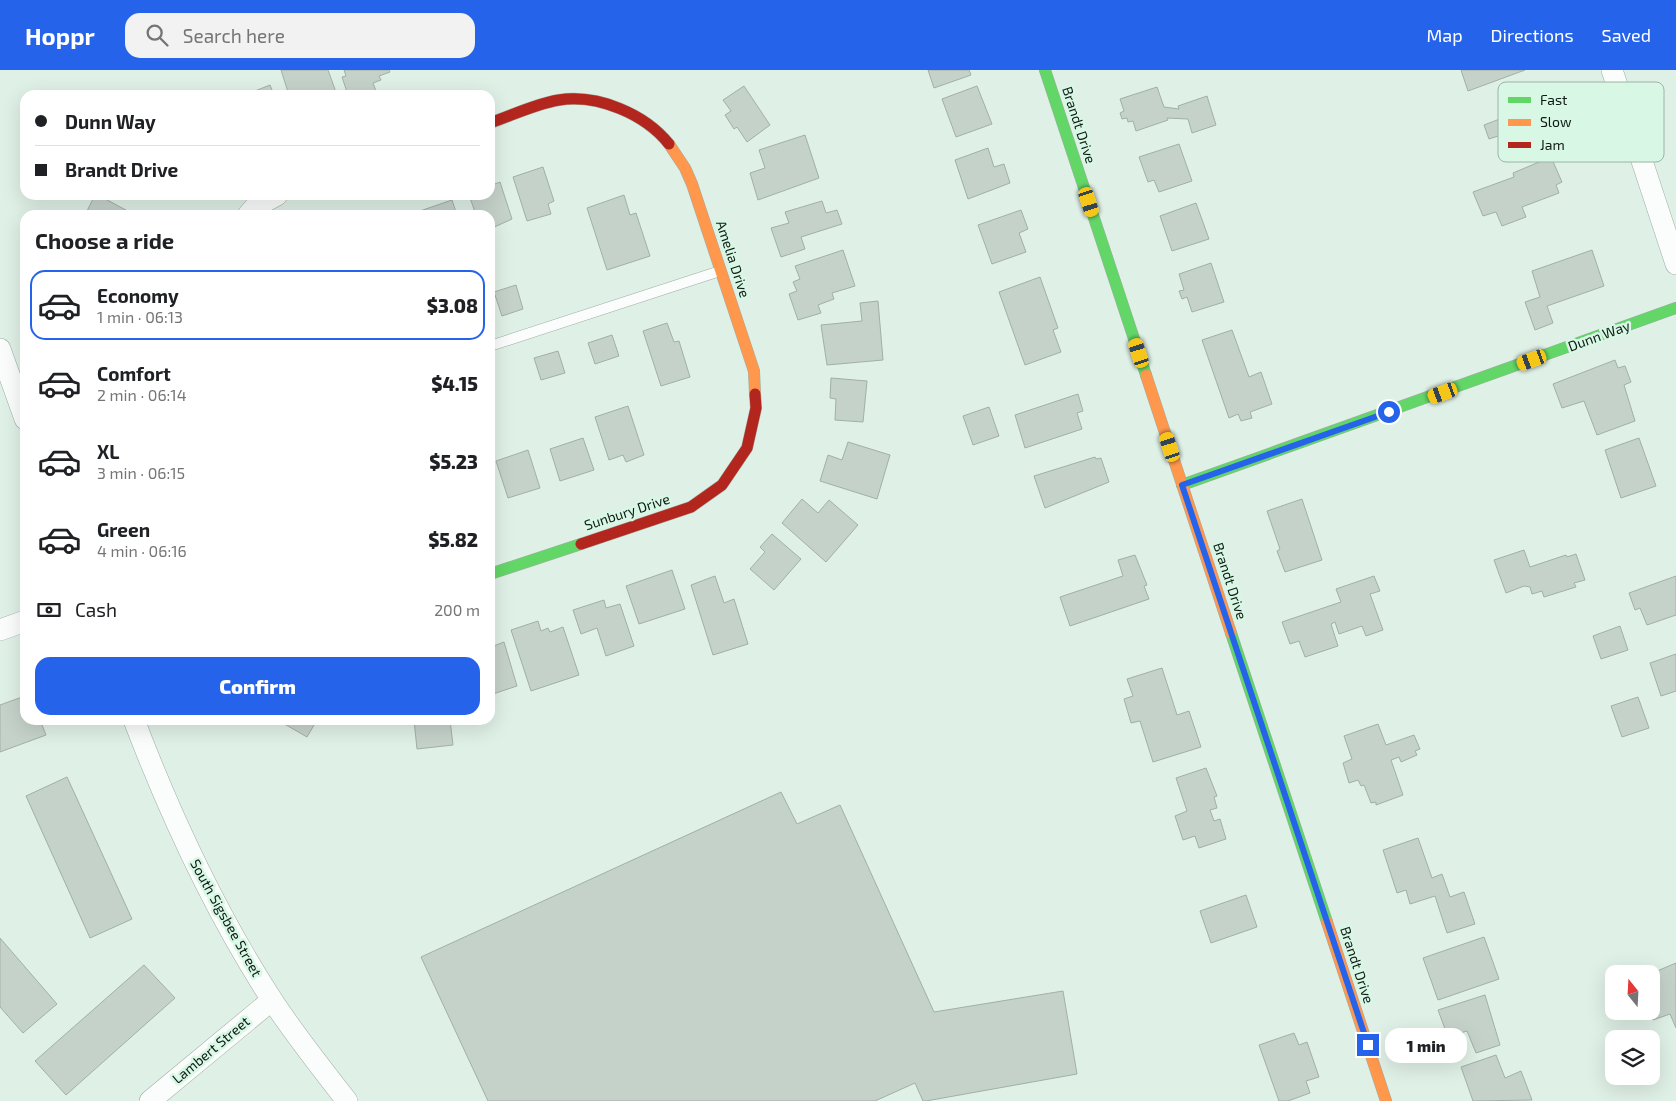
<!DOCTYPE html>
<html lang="en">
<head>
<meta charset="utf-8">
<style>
  :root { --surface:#fff; --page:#f2f2f2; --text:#202124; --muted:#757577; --line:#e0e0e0; --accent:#2563eb }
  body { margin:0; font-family:"Exo 2",sans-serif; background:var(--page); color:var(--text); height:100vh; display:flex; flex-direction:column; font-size:19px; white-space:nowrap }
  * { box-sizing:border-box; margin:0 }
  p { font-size:16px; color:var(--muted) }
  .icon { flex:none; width:28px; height:28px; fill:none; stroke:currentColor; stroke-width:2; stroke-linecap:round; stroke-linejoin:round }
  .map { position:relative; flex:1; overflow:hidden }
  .details { position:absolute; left:20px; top:140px; width:475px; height:515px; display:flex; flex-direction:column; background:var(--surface); border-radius:15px; box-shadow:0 5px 20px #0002 }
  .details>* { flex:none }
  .banner { position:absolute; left:20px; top:20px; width:475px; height:110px; border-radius:15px; box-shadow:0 5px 20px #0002; display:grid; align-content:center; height:110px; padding:0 15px; background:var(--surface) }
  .needle { width:32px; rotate:342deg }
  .fabs { position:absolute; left:1605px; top:895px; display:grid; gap:10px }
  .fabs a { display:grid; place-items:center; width:55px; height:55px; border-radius:10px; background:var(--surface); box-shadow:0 5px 20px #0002; font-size:25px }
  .end { position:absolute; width:22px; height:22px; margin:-11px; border:6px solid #2563eb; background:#fff; box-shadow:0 0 0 2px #fff }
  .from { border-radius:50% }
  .bubble { position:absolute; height:35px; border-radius:15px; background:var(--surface); box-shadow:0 5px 20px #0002; font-size:16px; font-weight:800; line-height:35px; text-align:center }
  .car { position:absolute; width:15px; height:30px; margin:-15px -8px; border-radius:6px; box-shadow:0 0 4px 1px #0007; background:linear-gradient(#f5c518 24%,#345 0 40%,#f5c518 0 76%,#345 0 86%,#f5c518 0) }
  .banner b { display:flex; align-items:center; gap:18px; height:48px; font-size:19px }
  .banner b+b { border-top:1px solid var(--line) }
  .banner i { width:12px; height:12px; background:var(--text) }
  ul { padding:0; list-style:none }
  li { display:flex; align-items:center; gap:15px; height:70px; margin:0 10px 8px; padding:0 5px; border:2px solid transparent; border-radius:15px }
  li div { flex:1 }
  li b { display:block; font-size:19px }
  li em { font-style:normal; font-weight:800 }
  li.active { border-color:var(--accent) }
  li>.icon { width:45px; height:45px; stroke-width:1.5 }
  h2 { padding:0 15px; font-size:22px; line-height:60px }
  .pay { display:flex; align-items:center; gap:12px; height:55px; padding:0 15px; font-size:19px }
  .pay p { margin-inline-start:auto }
  .button { display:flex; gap:10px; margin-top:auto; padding:10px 15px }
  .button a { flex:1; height:58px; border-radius:15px; background:var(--accent); color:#fff; font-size:20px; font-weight:800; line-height:58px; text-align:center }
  header { display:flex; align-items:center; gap:30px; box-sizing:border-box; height:70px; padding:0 25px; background:var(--accent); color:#fff }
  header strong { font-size:24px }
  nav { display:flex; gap:28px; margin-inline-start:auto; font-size:18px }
  .search { width:350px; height:45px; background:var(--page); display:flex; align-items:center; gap:12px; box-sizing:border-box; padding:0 18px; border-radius:15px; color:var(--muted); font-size:19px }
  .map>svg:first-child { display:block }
  .building { fill:#c5d2ca; stroke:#a2afa7 }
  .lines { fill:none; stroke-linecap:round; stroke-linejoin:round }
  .lane-casing { stroke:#9faca4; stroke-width:11 }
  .street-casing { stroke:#9faca4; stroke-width:22 }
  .fast-casing { stroke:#9faca4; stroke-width:12 }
  .slow-casing { stroke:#9faca4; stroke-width:12 }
  .jam-casing { stroke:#9faca4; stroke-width:12 }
  .lane { stroke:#fafdfb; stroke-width:10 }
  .street { stroke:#fafdfb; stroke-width:21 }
  .fast { stroke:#63d668; stroke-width:11 }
  .slow { stroke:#ff974d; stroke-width:11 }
  .jam { stroke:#b3261e; stroke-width:11 }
  .route { stroke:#2563eb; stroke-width:6 }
  .labels { text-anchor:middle; stroke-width:5; stroke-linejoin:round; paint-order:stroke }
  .street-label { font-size:14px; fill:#0e1913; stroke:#d8f7e5 }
  .key { fill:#d8f7e5; stroke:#9bb4a6; stroke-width:1 }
  .key-label { font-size:14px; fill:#0e1913 }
</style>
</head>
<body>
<header>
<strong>Hoppr</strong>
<div class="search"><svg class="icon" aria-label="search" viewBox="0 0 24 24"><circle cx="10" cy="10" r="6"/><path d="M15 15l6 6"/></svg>Search here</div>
<nav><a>Map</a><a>Directions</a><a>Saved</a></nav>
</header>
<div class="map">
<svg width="1676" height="1031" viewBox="0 0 1676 1031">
  <rect width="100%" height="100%" fill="#dff0e6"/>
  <path class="building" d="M281,0H328L337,25H289Z
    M344,0H389L390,2L379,6L381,10L373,13L377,24L348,25L342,7L346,6Z
    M928,0H969L971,5L934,18Z
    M1461,0H1525L1468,21Z
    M270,15L274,25H245Z
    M744,16L770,55L747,72L737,57L734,59L725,45L731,41L723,30Z
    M977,16L992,54L956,67L942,29Z
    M1157,17L1164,37L1179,39L1178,36L1207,26L1216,55L1192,63L1188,49L1167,48L1168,50L1136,61L1133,51L1128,52L1127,48L1122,49L1120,43L1124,41L1120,29Z
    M1531,37L1535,50L1543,48L1551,72L1506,88L1498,66L1489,69L1484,55Z
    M805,65L819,108L758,130L750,103L765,98L759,80Z
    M1179,74L1192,111L1159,122L1154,110L1148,112L1139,87Z
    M988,78L994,97L1004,94L1010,113L968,129L955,90Z
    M1551,87L1562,112L1556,115L1559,123L1522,137L1526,147L1502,156L1496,142L1483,146L1473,122L1514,107L1513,103Z
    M543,97L554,131L548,134L551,144L527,151L513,107Z
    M500,112L512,149L490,159V145H476L469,125H490V116Z
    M95,125H98L135,145H85Z
    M624,125L630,145L636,143L650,186L607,200L587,138Z
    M452,130L457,145H421L420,141Z
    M822,131L826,143L837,140L842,154L801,167L805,179L781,187L771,158L789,153L785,142Z
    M1196,133L1209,169L1172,181L1160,146Z
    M1021,140L1028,159L1019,163L1026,182L992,194L978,155Z
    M843,180L855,216L832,223L834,229L818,235L821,243L798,250L789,224L797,221L793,212L800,209L795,196Z
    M1592,180L1604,216L1547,236L1553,253L1535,260L1525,232L1540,227L1532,201Z
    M1211,193L1224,232L1192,242L1187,227L1182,229L1179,221L1184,220L1179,204Z
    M1040,207L1058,258L1053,260L1061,282L1025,295L999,222Z
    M516,215L523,239L502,246L494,222Z
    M878,231L883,290L827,295L821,255L862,251L860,233Z
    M667,253L674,272L679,271L690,307L661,316L643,261Z
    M1232,260L1249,307L1261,302L1272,334L1250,342L1252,348L1241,351L1238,344L1229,348L1202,270Z
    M612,265L619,286L595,294L588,273Z
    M558,281L565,303L541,310L534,288Z
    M1615,290L1618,298L1625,296L1631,312L1624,315L1635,351L1597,365L1584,331L1562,338L1553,314Z
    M831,308L867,311L863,352L835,350L836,329L830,328Z
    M1078,324L1083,341L1077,343L1082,359L1025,378L1015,345Z
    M628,336L644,385L626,392L623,385L609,390L595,347Z
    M989,337L999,366L973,375L963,346Z
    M583,368L594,400L560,411L550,379Z
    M1639,368L1656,416L1621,428L1605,380Z
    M848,372L890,385L877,429L820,411L828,385L842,390Z
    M528,380L540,418L508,428L496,391Z
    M1095,387L1096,389L1101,388L1109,412L1045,438L1034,406Z
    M802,429L818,443L829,430L858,455L826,492L782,453Z
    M1302,429L1322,490L1285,502L1277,481L1280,479L1267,441Z
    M772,464L801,489L774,520L750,499L765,482L760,477Z
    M1524,480L1530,497L1566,485L1567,487L1576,484L1585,510L1574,513L1576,517L1544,527L1542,521L1532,524L1530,517L1524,516L1506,523L1494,490Z
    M1135,485L1147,515L1144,516L1149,529L1070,556L1060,527L1123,506L1118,490Z
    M672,500L685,539L639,554L626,516Z
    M715,506L724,533L734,529L748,574L713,585L691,515Z
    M1374,506L1380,521L1370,524L1383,560L1366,566L1362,556L1339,564L1335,552L1331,554L1338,576L1305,587L1299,571L1290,574L1282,552L1341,532L1336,519Z
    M1676,506V545L1647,555L1640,538L1635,540L1629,523Z
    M604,530L606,538L620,534L634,576L606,586L597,558L581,564L573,540Z
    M538,551L541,561L548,558L550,562L563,557L579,605L531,621L511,560Z
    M1620,556L1628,580L1601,589L1593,566Z
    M504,572L517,616L490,625V574L491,577Z
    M1676,584V621L1661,626L1650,593Z
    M1162,598L1177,645L1189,641L1201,677L1153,692L1140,651L1131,653L1124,629L1133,626L1127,609Z
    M25,626V650H40L46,665L0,682V635Z
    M1638,627L1649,658L1622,667L1611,636Z
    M282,650H317L307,667L281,652Z
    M414,650H450L453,675L417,679Z
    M1378,654L1386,675L1414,665L1420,679L1415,681L1417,685L1401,692L1399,687L1391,690L1403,725L1376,735V732L1371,733L1364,715L1361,716L1358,710L1349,713L1343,693L1352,689L1344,666Z
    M1206,698L1217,726L1214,727L1217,738L1210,740L1214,751L1220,749L1226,769L1199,778L1195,766L1183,770L1175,746L1187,741L1176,708Z
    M67,707L132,849L90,868L26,726Z
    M781,722L797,754L840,735L934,942L1063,921L1077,1004L926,1031H923L915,1013L875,1031H488L421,887Z
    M1418,768L1432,808L1442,804L1450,827L1464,822L1475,854L1447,863L1435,826L1410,834L1406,820L1397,823L1383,780Z
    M1246,825L1257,857L1211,873L1200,841Z
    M1484,867L1499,909L1438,930L1423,888Z
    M0,868L57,934L23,963L0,937Z
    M1676,893V958L1670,944L1653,950L1650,941V904Z
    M144,895L175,928L66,1025L35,991Z
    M1485,925L1500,975L1476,983L1467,961L1448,967L1438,940Z
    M1294,963L1299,975L1307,972L1319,1007L1306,1011L1310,1023L1288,1031H1279L1259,975Z
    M1496,985L1505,1008L1521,1001L1532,1030L1473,1031L1461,997Z"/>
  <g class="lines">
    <g class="lane-casing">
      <path id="lane" d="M490,276L720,201"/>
    </g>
    <g class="street-casing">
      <path id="street" d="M1612,0L1676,194
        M248,145L255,137L277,125
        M0,279L25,349
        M0,560L25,551
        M134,650C171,747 215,842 272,930C295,965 321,998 347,1031
        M150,1031L272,930"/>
    </g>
    <g class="fast-casing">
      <path id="fast" d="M1045,0L1146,305
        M1182,415L1676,238
        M490,504L581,474
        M1231,563L1327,852"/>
    </g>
    <g class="slow-casing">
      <path id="slow" d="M669,74L685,98L692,114L754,301L755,324
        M1146,305L1231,563
        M1327,852L1386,1031"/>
    </g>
    <g class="jam-casing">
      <path id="jam" d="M490,53C513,45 535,34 559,30C598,24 645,44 669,74
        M581,474L691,437L722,415L747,378L756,338L755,324"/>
    </g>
    <use href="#lane" class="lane"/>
    <use href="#street" class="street"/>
    <use href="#fast" class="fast"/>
    <use href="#slow" class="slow"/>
    <use href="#jam" class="jam"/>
  </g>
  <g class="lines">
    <path class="route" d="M1368,975L1182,415L1389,342"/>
  </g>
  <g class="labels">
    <g class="street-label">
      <text transform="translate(1079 55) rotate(72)" y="5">Brandt Drive</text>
      <text transform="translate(733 189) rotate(72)" y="5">Amelia Drive</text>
      <text transform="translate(1599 266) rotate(-20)" y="5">Dunn Way</text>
      <text transform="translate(627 442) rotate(-18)" y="5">Sunbury Drive</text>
      <text transform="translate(1230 511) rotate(72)" y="5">Brandt Drive</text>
      <text transform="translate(226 848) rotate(61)" y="5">South Sigsbee Street</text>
      <text transform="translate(1357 895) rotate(72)" y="5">Brandt Drive</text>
      <text transform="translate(211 980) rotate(-40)" y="5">Lambert Street</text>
    </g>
  </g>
  <rect x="1498" y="12" width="166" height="80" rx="8" class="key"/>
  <rect x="1508" y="27" width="23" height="6" fill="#63d668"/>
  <rect x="1508" y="49" width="23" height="7" fill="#ff974d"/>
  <rect x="1508" y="72" width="23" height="6" fill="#b3261e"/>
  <g class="key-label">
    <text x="1540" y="35">Fast</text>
    <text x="1540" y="57">Slow</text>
    <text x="1540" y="80">Jam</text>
  </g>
</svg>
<div class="fabs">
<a><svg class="needle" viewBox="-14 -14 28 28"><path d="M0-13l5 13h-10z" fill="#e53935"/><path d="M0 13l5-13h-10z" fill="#757577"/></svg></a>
<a><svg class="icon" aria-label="layers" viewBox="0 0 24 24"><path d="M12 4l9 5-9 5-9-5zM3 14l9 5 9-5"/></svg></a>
</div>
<i class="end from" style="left:1389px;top:342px"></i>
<i class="end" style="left:1368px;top:975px"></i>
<div class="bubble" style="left:1385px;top:958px;width:82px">1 min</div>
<i class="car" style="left:1089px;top:132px;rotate:162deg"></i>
<i class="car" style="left:1139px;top:283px;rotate:342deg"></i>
<i class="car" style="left:1532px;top:290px;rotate:250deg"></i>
<i class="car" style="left:1443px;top:323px;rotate:250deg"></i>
<i class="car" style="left:1170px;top:377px;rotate:342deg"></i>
<div class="banner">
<b><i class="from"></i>Dunn Way</b>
<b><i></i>Brandt Drive</b>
</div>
<section class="details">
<h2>Choose a ride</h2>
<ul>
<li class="active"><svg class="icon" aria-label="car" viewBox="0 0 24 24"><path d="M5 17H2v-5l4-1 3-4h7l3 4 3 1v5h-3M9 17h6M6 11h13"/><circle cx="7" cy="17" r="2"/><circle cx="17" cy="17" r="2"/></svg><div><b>Economy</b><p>1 min · 06:13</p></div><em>$3.08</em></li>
<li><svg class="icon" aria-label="car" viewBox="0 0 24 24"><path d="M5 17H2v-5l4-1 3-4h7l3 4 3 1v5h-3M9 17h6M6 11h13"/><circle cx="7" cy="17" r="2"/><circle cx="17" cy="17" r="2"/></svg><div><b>Comfort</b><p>2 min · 06:14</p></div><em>$4.15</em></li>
<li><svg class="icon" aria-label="car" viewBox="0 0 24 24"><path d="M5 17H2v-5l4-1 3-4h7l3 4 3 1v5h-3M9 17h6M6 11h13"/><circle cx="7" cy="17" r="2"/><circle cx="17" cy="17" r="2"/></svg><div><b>XL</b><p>3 min · 06:15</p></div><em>$5.23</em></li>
<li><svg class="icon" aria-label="car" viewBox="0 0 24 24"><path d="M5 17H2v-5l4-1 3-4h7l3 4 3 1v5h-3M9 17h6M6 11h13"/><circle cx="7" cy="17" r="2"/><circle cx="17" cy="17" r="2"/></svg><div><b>Green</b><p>4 min · 06:16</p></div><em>$5.82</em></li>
</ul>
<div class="pay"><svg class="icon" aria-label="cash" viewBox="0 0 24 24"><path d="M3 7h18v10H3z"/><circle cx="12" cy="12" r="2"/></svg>Cash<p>200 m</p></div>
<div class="button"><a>Confirm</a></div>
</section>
</div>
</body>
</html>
